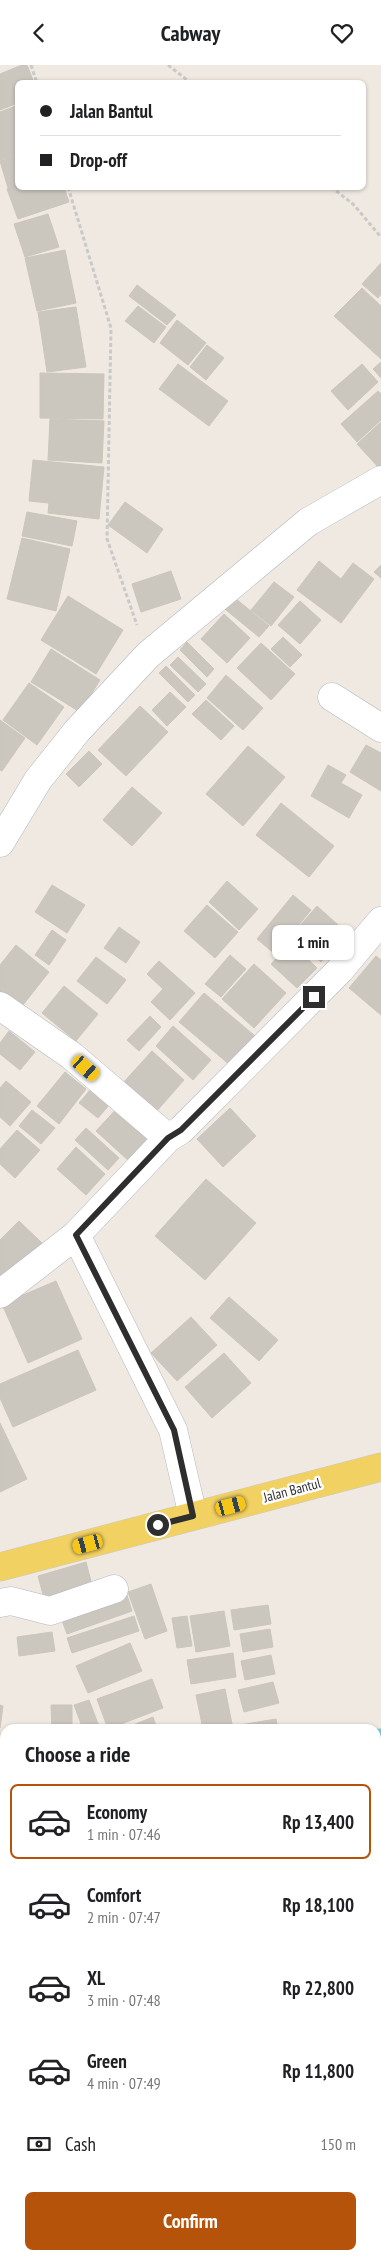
<!DOCTYPE html>
<html lang="en">
<head>
<meta charset="utf-8">
<style>
  :root { --surface:#fff; --page:#f2f2f2; --text:#202124; --muted:#757577; --line:#e0e0e0; --accent:#b45309 }
  body { margin:0; font-family:"PT Sans Narrow",sans-serif; background:var(--page); color:var(--text); height:100vh; display:flex; flex-direction:column; font-size:19px; white-space:nowrap }
  * { box-sizing:border-box; margin:0 }
  p { font-size:16px; color:var(--muted) }
  .icon { flex:none; width:28px; height:28px; fill:none; stroke:currentColor; stroke-width:2; stroke-linecap:round; stroke-linejoin:round }
  .map { position:relative; flex:1; overflow:hidden }
  .side { position:absolute; left:0px; top:1659px; width:381px; height:536px; display:flex; flex-direction:column; background:var(--surface); border-radius:15px 15px 0 0; box-shadow:0 1px 4px #0004 }
  .side>* { flex:none }
  .banner { position:absolute; left:15px; top:15px; width:351px; height:110px; border-radius:8px; box-shadow:0 1px 4px #0004; display:grid; align-content:center; height:110px; padding:0 25px; background:var(--surface) }
  .end { position:absolute; width:22px; height:22px; margin:-11px; border:6px solid #2e2e2e; background:#fff; box-shadow:0 0 0 2px #fff }
  .from { border-radius:50% }
  .bubble { position:absolute; height:35px; border-radius:8px; background:var(--surface); box-shadow:0 1px 4px #0004; font-size:16px; font-weight:700; line-height:35px; text-align:center }
  .car { position:absolute; width:15px; height:30px; margin:-15px -8px; border-radius:6px; box-shadow:0 0 4px 1px #0007; background:linear-gradient(#f5c518 24%,#345 0 40%,#f5c518 0 76%,#345 0 86%,#f5c518 0) }
  .banner b { display:flex; align-items:center; gap:18px; height:48px; font-size:19px }
  .banner b+b { border-top:1px solid var(--line) }
  .banner i { width:12px; height:12px; background:var(--text) }
  ul { padding:0; list-style:none }
  li { display:flex; align-items:center; gap:15px; height:75px; margin:0 10px 8px; padding:0 15px; border:2px solid transparent; border-radius:8px }
  li div { flex:1 }
  li b { display:block; font-size:19px }
  li em { font-style:normal; font-weight:700 }
  li.on { border-color:var(--accent) }
  li>.icon { width:45px; height:45px; stroke-width:1.5 }
  h2 { padding:0 25px; font-size:22px; line-height:60px }
  .pay { display:flex; align-items:center; gap:12px; height:55px; padding:0 25px; font-size:19px }
  .pay p { margin-inline-start:auto }
  .cta { display:flex; gap:10px; margin-top:auto; padding:10px 25px }
  .cta a { flex:1; height:58px; border-radius:8px; background:var(--accent); color:#fff; font-size:20px; font-weight:700; line-height:58px; text-align:center }
  header { display:flex; justify-content:space-between; align-items:center; height:65px; padding:0 25px; background:var(--surface); font-size:22px; font-weight:700 }
  .map>svg:first-child { display:block }
  .lines { fill:none; stroke-linecap:round; stroke-linejoin:round }
  .river { stroke:#75cff0; stroke-width:55 }
  .building { fill:#cbc7bf; stroke:#cbc5ba }
  .street-casing { stroke:#b4b7c1; stroke-width:29 }
  .primary-casing { stroke:#c9c9c9; stroke-width:29 }
  .path { stroke:#c9c9c9; stroke-width:3; stroke-dasharray:4 2.5; stroke-linecap:butt }
  .street { stroke:#fff; stroke-width:28 }
  .primary { stroke:#f2d163; stroke-width:28 }
  .route { stroke:#2e2e2e; stroke-width:6 }
  .labels { text-anchor:middle; stroke-width:5; stroke-linejoin:round; paint-order:stroke }
  .street-label { font-size:14px; fill:#2e2e2e; stroke:#fff }
</style>
</head>
<body>
<header><svg class="icon" aria-label="back" viewBox="0 0 24 24"><path d="M15 5l-7 7 7 7"/></svg>Cabway<svg class="icon" aria-label="heart" viewBox="0 0 24 24"><path d="M12 20l-8-8c-3-5 5-10 8-4 3-6 11-1 8 4z"/></svg></header>
<div class="map">
<svg width="381" height="2194" viewBox="0 0 381 2194">
  <rect width="100%" height="100%" fill="#efe9e1"/>
  <g class="lines">
    <path class="river" d="M376,1696L381,1691
      M0,1850L5,1851"/>
  </g>
  <path class="building" d="M22,0H27L33,15L18,18V38L0,45V9Z
    M18,40V88L0,95V47Z
    M18,89V120L8,123L0,96Z
    M18,120V122H64L69,137L18,154L7,124Z
    M48,149L59,182L25,192L14,159Z
    M65,185L76,238L37,246L25,193Z
    M381,198V229L378,233L362,219Z
    M137,220L176,250L167,260L129,231Z
    M362,223L381,241V294L334,251Z
    M138,241L166,262L154,278L125,256Z
    M76,242L86,302L47,307L38,247Z
    M177,255L206,278L188,300L160,278Z
    M207,280L224,293L206,315L190,302Z
    M381,297V313L373,304Z
    M178,299L228,336L209,361L159,324Z
    M362,299L378,317L348,345L331,326Z
    M40,308L104,309L103,354L40,353Z
    M378,326L381,329V355L357,377L341,359Z
    M50,354L104,356L102,398L48,395Z
    M381,357V403L380,404L357,379Z
    M33,395L104,402L99,454L48,448L49,438L29,436Z
    M125,437L163,464L147,488L108,460Z
    M27,447L77,456L72,481L22,471Z
    M22,473L70,484L56,546L7,534Z
    M319,496L341,514L353,498L374,514L341,558L297,525Z
    M381,500V513L374,507Z
    M171,506L181,534L141,547L132,519Z
    M274,517L294,532L271,561L251,545Z
    M230,529L269,561L259,572L220,540Z
    M68,531L123,565L96,609L41,575Z
    M300,536L321,555L300,579L278,560Z
    M224,549L250,573L227,598L201,574Z
    M283,572L302,590L290,602L271,584Z
    M187,577L214,604L207,612L180,585Z
    M261,578L295,609L271,635L237,603Z
    M51,584L100,615L80,647L31,617Z
    M178,592L206,619L198,627L170,600Z
    M166,601L195,630L188,637L159,608Z
    M226,610L263,643L243,665L207,633Z
    M29,618L64,642L37,680L3,655Z
    M170,627L186,642L167,661L152,645Z
    M206,635L234,661L221,675L192,649Z
    M140,641L168,667L126,711L98,685Z
    M0,655L25,673L2,706L0,705Z
    M366,680L381,688V726L350,707Z
    M248,681L285,712L243,761L206,729Z
    M89,686L102,699L79,722L66,709Z
    M328,700L346,710L341,718L362,730L349,753L311,731Z
    M132,722L162,748L132,781L103,755Z
    M281,738L334,781L309,812L256,770Z
    M227,816L258,844L239,865L209,837Z
    M52,820L85,840L67,868L35,847Z
    M293,830L311,845L275,889L257,874Z
    M207,840L238,867L215,893L184,866Z
    M317,841L347,868L321,897L291,871Z
    M119,862L140,877L126,898L104,883Z
    M52,865L66,875L49,900L35,890Z
    M291,878L317,903L297,923L271,899Z
    M16,880L49,907L19,945L0,930V900Z
    M230,890L246,904L221,932L205,919Z
    M376,891L381,895V950L349,923Z
    M96,892L126,915L107,939L77,916Z
    M159,896L195,928L170,955L151,937L163,924L147,909Z
    M254,899L286,928L254,963L222,934Z
    M64,921L98,949L76,976L42,948Z
    M204,928L261,976L236,1005L179,957Z
    M150,951L161,962L139,986L127,975Z
    M173,961L211,995L193,1015L156,981Z
    M9,966L35,987L20,1005L0,989V978Z
    M152,986L184,1015L155,1048L122,1019Z
    M65,1007L86,1024L59,1059L37,1041Z
    M6,1016L31,1037L10,1061L0,1052V1023Z
    M96,1018L115,1033L98,1053L79,1038Z
    M121,1039L154,1069L130,1097L96,1066Z
    M230,1043L256,1071L223,1102L197,1074Z
    M32,1045L55,1063L41,1079L19,1061Z
    M86,1063L119,1093L108,1105L75,1075Z
    M17,1065L40,1085L15,1113L0,1099V1084Z
    M76,1082L105,1109L86,1130L57,1104Z
    M206,1114L256,1158L205,1215L155,1171Z
    M19,1156L42,1178L3,1217L0,1214V1175Z
    M56,1216L82,1274L28,1298L2,1239Z
    M229,1232L278,1275L259,1296L210,1253Z
    M191,1252L217,1280L177,1316L151,1288Z
    M78,1285L96,1325L13,1362L0,1333V1319Z
    M224,1288L251,1318L212,1353L185,1322Z
    M0,1358L27,1414L0,1427Z
    M86,1497L93,1524L45,1537L38,1511Z
    M151,1519L167,1566L145,1574L128,1527Z
    M125,1524L132,1546L67,1569L59,1547Z
    M268,1540L271,1559L234,1565L231,1545Z
    M224,1546L230,1581L196,1587L190,1551Z
    M134,1551L139,1566L72,1588L67,1573Z
    M187,1551L192,1581L177,1583L172,1553Z
    M270,1564L273,1582L243,1587L240,1569Z
    M52,1567L55,1586L19,1591L17,1572Z
    M130,1578L142,1606L88,1628L76,1601Z
    M233,1588L236,1612L191,1619L187,1595Z
    M271,1590L275,1609L245,1615L241,1596Z
    M152,1614L163,1643L108,1664L97,1634Z
    M273,1617L279,1638L244,1647L238,1625Z
    M225,1624L233,1664H203L196,1630Z
    M89,1635L100,1664H83L74,1640Z
    M0,1640L3,1641L0,1663Z
    M51,1640H72V1664H52Z
    M153,1652L157,1664H123Z
    M276,1654L278,1664H240V1660Z
    M2,1684H5V1718H1Z
    M381,1921V1965L380,1966L376,1964V1927Z
    M2,1926L5,1931V1951L0,1954V1928Z
    M5,1980V1996L0,1989V1983Z
    M376,2001L381,2004V2038L376,2035Z
    M381,2050V2060L376,2057Z
    M376,2063L381,2067V2085L376,2092Z
    M5,2088V2099L0,2095Z
    M5,2135V2153L0,2149V2140Z"/>
  <g class="lines">
    <g class="street-casing">
      <path id="street" d="M332,632L381,663
        M0,778L38,715L77,666L148,590L308,457L381,415
        M0,941L72,991L168,1073
        M76,1170L173,1365L193,1451
        M0,1229L76,1170L168,1073L181,1065L340,905L381,856
        M0,1538L11,1536L50,1546L114,1524
        M0,2073L5,2068
        M376,2116L381,2119
        M39,2194L43,2190"/>
    </g>
    <g class="primary-casing">
      <path id="primary" d="M0,1502L381,1402"/>
    </g>
    <path class="path" d="M31,0L37,18
      M168,0L191,18
      M68,122L111,263L107,474L137,560
      M331,122L353,139L381,172"/>
    <use href="#street" class="street"/>
    <use href="#primary" class="primary"/>
  </g>
  <g class="lines">
    <path class="route" d="M158,1460L193,1451L174,1365L76,1170L168,1073L181,1065L314,932"/>
  </g>
  <g class="labels">
    <g class="street-label">
      <text transform="translate(292 1425) rotate(-15)" y="5">Jalan Bantul</text>
    </g>
  </g>
</svg>
<i class="end from" style="left:158px;top:1460px"></i>
<i class="end" style="left:314px;top:932px"></i>
<div class="bubble" style="left:272px;top:860px;width:82px">1 min</div>
<i class="car" style="left:86px;top:1003px;rotate:131deg"></i>
<i class="car" style="left:231px;top:1441px;rotate:75deg"></i>
<i class="car" style="left:88px;top:1479px;rotate:255deg"></i>
<div class="banner">
<b><i class="from"></i>Jalan Bantul</b>
<b><i></i>Drop-off</b>
</div>
<section class="side">
<h2>Choose a ride</h2>
<ul>
<li class="on"><svg class="icon" aria-label="car" viewBox="0 0 24 24"><path d="M5 17H2v-5l4-1 3-4h7l3 4 3 1v5h-3M9 17h6M6 11h13"/><circle cx="7" cy="17" r="2"/><circle cx="17" cy="17" r="2"/></svg><div><b>Economy</b><p>1 min · 07:46</p></div><em>Rp 13,400</em></li>
<li><svg class="icon" aria-label="car" viewBox="0 0 24 24"><path d="M5 17H2v-5l4-1 3-4h7l3 4 3 1v5h-3M9 17h6M6 11h13"/><circle cx="7" cy="17" r="2"/><circle cx="17" cy="17" r="2"/></svg><div><b>Comfort</b><p>2 min · 07:47</p></div><em>Rp 18,100</em></li>
<li><svg class="icon" aria-label="car" viewBox="0 0 24 24"><path d="M5 17H2v-5l4-1 3-4h7l3 4 3 1v5h-3M9 17h6M6 11h13"/><circle cx="7" cy="17" r="2"/><circle cx="17" cy="17" r="2"/></svg><div><b>XL</b><p>3 min · 07:48</p></div><em>Rp 22,800</em></li>
<li><svg class="icon" aria-label="car" viewBox="0 0 24 24"><path d="M5 17H2v-5l4-1 3-4h7l3 4 3 1v5h-3M9 17h6M6 11h13"/><circle cx="7" cy="17" r="2"/><circle cx="17" cy="17" r="2"/></svg><div><b>Green</b><p>4 min · 07:49</p></div><em>Rp 11,800</em></li>
</ul>
<div class="pay"><svg class="icon" aria-label="cash" viewBox="0 0 24 24"><path d="M3 7h18v10H3z"/><circle cx="12" cy="12" r="2"/></svg>Cash<p>150 m</p></div>
<div class="cta"><a>Confirm</a></div>
</section>
</div>
</body>
</html>
